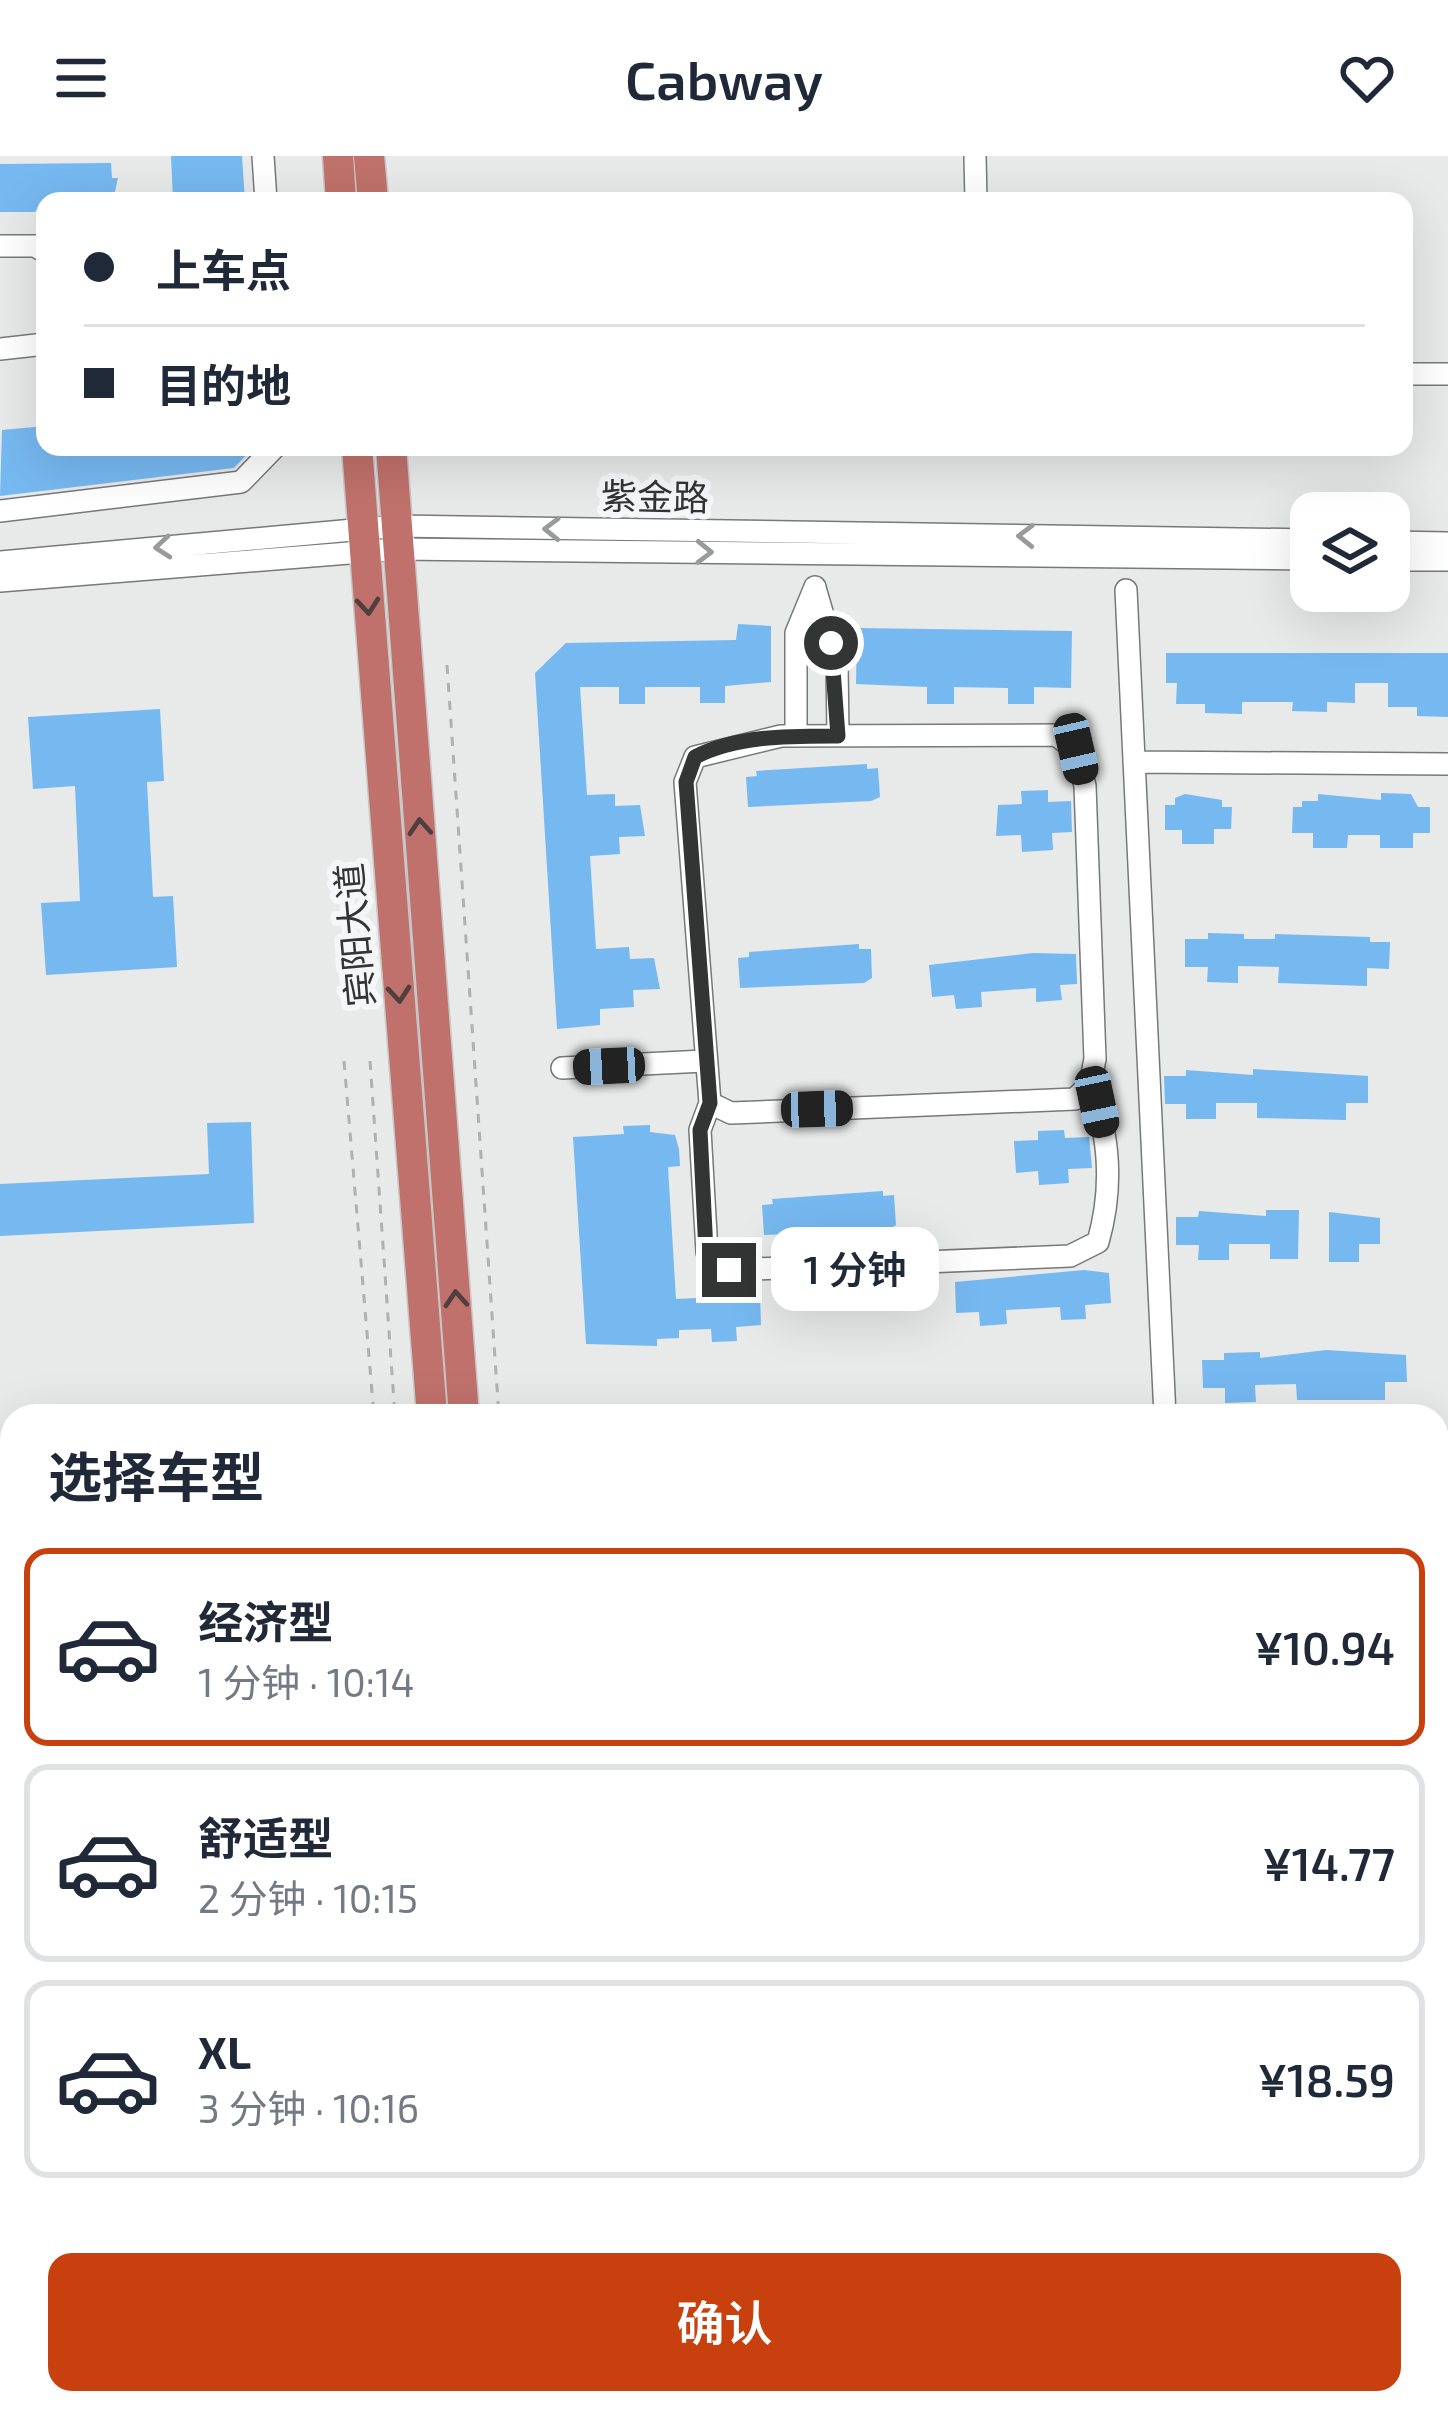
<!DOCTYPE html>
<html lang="zh">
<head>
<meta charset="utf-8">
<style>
  :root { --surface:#fff; --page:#f6f6f7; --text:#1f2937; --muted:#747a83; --line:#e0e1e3; --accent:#c8400d }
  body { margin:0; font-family:"Exo 2","Noto Sans SC",sans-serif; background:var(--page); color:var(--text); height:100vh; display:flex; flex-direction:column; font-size:45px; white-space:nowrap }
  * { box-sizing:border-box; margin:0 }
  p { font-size:39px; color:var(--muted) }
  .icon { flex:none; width:66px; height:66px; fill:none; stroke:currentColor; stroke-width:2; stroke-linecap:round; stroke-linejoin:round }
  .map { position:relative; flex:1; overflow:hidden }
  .side { position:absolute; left:0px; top:1248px; width:1449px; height:1011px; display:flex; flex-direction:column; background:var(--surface); border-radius:36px 36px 0 0; box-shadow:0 12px 48px #0002 }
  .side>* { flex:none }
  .hud { position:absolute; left:36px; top:36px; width:1377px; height:264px; border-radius:24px; box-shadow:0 12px 48px #0002; display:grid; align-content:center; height:264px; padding:0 48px; background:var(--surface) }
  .fabs { position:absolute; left:1290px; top:336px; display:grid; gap:24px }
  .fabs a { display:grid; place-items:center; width:120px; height:120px; border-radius:24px; background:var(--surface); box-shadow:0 12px 48px #0002; font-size:60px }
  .end { position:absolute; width:54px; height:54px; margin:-27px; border:15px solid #333434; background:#fff; box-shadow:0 0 0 6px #fff }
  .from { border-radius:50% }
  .bubble { position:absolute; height:84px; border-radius:24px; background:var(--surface); box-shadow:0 12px 48px #0002; font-size:39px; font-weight:600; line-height:84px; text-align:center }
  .car { position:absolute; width:36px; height:72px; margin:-36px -18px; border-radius:15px; box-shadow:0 0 9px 3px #0007; background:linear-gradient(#222 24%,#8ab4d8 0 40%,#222 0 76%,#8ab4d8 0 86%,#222 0) }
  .hud b { display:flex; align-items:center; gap:42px; height:114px; font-size:45px }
  .hud b+b { border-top:3px solid var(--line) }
  .hud i { width:30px; height:30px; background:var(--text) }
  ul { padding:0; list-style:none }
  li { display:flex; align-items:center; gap:36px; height:198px; margin:0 24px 18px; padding:0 24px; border:6px solid var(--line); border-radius:24px }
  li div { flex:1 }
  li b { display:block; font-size:45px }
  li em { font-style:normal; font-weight:600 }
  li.on { border-color:var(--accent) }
  li>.icon { width:108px; height:108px; stroke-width:1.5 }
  h2 { padding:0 48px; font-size:54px; line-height:144px }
  .primary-button { display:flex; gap:24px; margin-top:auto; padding:24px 48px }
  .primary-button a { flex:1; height:138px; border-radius:24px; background:var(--accent); color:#fff; font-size:48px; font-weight:600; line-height:138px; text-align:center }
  header { display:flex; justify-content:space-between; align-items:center; height:156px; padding:0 48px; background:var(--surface); font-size:54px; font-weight:600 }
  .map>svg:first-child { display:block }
  .green { fill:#cbd584 }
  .building { fill:#76b8f0 }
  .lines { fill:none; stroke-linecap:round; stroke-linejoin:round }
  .minor-casing { stroke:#777879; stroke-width:24 }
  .highway-casing { stroke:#c6c6c6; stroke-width:33 }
  .path { stroke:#afb0b0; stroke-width:3; stroke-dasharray:9 9; stroke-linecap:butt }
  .minor { stroke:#fff; stroke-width:21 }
  .highway { stroke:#c0716b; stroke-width:30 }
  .oneway { stroke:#999a9a }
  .oneway2 { stroke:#4f403f }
  .route { stroke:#333434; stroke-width:15 }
  .labels { text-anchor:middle; stroke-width:12; stroke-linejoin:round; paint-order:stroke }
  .street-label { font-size:36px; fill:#333434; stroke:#f5f6f7 }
</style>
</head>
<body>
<header><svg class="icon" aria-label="menu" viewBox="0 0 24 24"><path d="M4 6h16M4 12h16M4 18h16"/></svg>Cabway<svg class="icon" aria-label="heart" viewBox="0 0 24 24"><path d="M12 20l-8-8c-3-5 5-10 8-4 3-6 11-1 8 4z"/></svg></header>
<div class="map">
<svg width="1448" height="2258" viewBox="0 0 1448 2258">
  <rect width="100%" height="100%" fill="#e8e9e9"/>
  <path class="green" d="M12,1686V2247H463L464,2258H0V1687Z"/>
  <path class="building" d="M171,0H242L245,45H173Z
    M111,7L112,22H118L113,45H45L35,56H0V8Z
    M45,270V291H254L234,312L0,340L2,274Z
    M738,468L771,470V526L725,530V547H700V531H645V548H619V531H580L587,639L615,638V650L640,649L645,680L619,681L620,698L590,700L596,793L629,791L630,803L654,802L660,833L633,834L634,851L600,853V869L557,873L535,517L566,487L736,484Z
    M857,472L1072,475L1071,532L1034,531V548H1008V532L954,531V548H927V531L856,528Z
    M1166,497H1448V561L1417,560V551H1388V527H1355V547L1327,546V556L1292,555L1293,546H1242V558L1205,557V548H1176L1177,527H1166Z
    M160,553L164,625L147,626L153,741L173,740L177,811L46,819L41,747L80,745L75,630L33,633L28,561Z
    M867,608V613L878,612L880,641L871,645L748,651L746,621L757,620L756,615Z
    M1048,634V646L1071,645L1072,676L1052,677L1053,694L1022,696L1021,679L996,680L998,649L1022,648L1021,635Z
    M1381,637L1411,638L1418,651H1430V677H1413V692H1380V679H1348L1347,692H1313V677H1292L1293,651H1302V645H1318V638L1381,644Z
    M1185,638L1222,644V651H1232L1231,673H1214V688H1182V674H1165V649H1175V642Z
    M1208,777L1244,778V783H1275V778L1370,781V786H1390L1389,813L1367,812V830L1278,827L1279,811L1238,810V827L1207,826L1208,811H1185V783H1208Z
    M859,788V793H871L872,822L864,827L740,832L738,802L749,801V796Z
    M1033,797L1076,798L1077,828L1060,829L1062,844L1036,846V832L1008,834L981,836L982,851L956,853L954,839L932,841L929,809Z
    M1253,913L1368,920V947H1346V964L1257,962V947H1216V963H1186V948H1165L1164,920H1186V914L1253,919Z
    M251,966L254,1067L0,1080V1028L209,1018L207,967Z
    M650,969V976L675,979L679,993L680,1010L668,1011L676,1143L760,1139L761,1169L736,1171L737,1185L712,1186L711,1173L679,1174V1182L657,1183V1190L586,1188L573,981L624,978L623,970Z
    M1064,974L1065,982L1089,981L1092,1012L1068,1013L1069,1027L1039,1029L1038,1015L1016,1017L1014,985L1038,984V975Z
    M883,1035V1040L894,1039L896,1069L888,1074L764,1079L762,1049L773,1048L772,1043Z
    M1266,1054H1299L1298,1103H1270V1088H1229V1104H1198L1199,1089H1176V1061H1198L1199,1055L1266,1060Z
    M1329,1056L1380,1062V1088H1359V1106H1329Z
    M1084,1114L1109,1117L1111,1147L1085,1149L1086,1163L1061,1164L1060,1151L1006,1154L1007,1168L980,1170L979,1156L956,1157L955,1126Z
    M1326,1194L1406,1199L1407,1226H1385V1244H1297L1296,1228L1255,1229L1256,1246L1225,1247V1232H1203L1202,1204H1224V1197L1260,1196V1202Z"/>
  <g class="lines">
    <g class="minor-casing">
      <path id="minor" d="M263,0L266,45
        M975,0L976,45
        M0,90H35L45,96
        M0,193L45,188
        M1404,218H1448
        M0,355L241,326L275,291
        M1389,386L1448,387
        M1389,404H1448
        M0,406L397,370L1311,384
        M0,425L399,393L1311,403
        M815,432L837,507L838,580
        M1126,434L1165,1260
        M1056,579L1076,594L1085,630L1095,903L1090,928L1075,943L731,957L710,947L685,626L695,601L781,580Z
        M796,580V477L815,431
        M1134,606L1448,608
        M562,912L704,905
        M710,947L700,974L707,1096L729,1114L1070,1100L1098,1086C1113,1033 1110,979 1090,928
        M1437,1415H1448
        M1437,1568L1448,1567
        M1437,1585L1448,1584
        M0,1636L12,1635
        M0,1655H12
        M1437,1732L1448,1731
        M635,2247L636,2258
        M928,2247L929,2258
        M1133,2247L1134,2258
        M1043,2258L1057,2247"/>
    </g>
    <g class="highway-casing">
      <path id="highway" d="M338,0L341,45
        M369,0L373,45
        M357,291L432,1260
        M391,291L464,1260
        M505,2247L506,2258
        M535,2247L536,2258"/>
    </g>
    <path class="path" d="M447,509L499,1260
      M344,905L374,1260
      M370,905L395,1260
      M0,1968L12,1982
      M0,2053L12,2031
      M0,2137L12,2145
      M156,2247L159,2258
      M447,2247L448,2258
      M472,2247L473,2258
      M575,2247L576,2258
      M6,2258L5,2227L12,2213
      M345,2258L346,2247"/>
    <use href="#minor" class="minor"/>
    <use href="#highway" class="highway"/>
  </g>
  <defs><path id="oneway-chevron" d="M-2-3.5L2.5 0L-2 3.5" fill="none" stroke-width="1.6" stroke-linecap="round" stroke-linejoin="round" transform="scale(3)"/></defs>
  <g class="oneway">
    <use href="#oneway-chevron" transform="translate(552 373) rotate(-179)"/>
    <use href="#oneway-chevron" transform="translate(1026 380) rotate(-179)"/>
    <use href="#oneway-chevron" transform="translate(163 391) rotate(175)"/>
    <use href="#oneway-chevron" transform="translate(704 396) rotate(1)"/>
  </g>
  <g class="oneway2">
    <use href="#oneway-chevron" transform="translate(368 450) rotate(85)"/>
    <use href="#oneway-chevron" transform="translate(420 671) rotate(-94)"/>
    <use href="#oneway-chevron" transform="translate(399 838) rotate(85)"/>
    <use href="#oneway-chevron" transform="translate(456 1143) rotate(-94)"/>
  </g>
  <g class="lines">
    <path class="route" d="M729,1114L706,1096L700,974L710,947L686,626L695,601C738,579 792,580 838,580L831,487"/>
  </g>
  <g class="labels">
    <g class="street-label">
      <text transform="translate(655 341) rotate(1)" y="13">紫金路</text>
      <text transform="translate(355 779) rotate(-95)" y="13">宾阳大道</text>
    </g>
  </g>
</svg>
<div class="fabs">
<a><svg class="icon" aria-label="layers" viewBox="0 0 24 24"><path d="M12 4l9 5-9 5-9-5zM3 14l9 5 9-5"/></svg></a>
</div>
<i class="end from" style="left:831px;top:487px"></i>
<i class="end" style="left:729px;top:1114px"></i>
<div class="bubble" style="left:771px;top:1071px;width:168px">1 分钟</div>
<i class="car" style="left:1076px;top:593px;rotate:167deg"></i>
<i class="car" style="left:609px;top:910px;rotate:267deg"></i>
<i class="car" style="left:1097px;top:946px;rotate:168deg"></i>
<i class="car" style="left:817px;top:953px;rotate:88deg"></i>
<div class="hud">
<b><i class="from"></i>上车点</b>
<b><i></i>目的地</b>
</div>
<section class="side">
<h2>选择车型</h2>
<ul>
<li class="on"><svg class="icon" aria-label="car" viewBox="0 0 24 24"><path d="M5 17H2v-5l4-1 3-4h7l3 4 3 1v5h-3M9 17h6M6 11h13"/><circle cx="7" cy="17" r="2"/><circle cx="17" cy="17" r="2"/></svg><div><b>经济型</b><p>1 分钟 · 10:14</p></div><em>¥10.94</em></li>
<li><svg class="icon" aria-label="car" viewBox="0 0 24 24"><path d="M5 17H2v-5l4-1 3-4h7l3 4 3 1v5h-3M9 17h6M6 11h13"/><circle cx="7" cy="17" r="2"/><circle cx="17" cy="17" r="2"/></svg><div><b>舒适型</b><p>2 分钟 · 10:15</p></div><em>¥14.77</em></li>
<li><svg class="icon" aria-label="car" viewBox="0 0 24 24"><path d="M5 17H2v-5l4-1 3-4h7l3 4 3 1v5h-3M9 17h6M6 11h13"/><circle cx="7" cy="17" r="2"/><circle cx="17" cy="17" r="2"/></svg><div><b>XL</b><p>3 分钟 · 10:16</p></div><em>¥18.59</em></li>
</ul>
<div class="primary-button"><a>确认</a></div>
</section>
</div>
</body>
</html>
